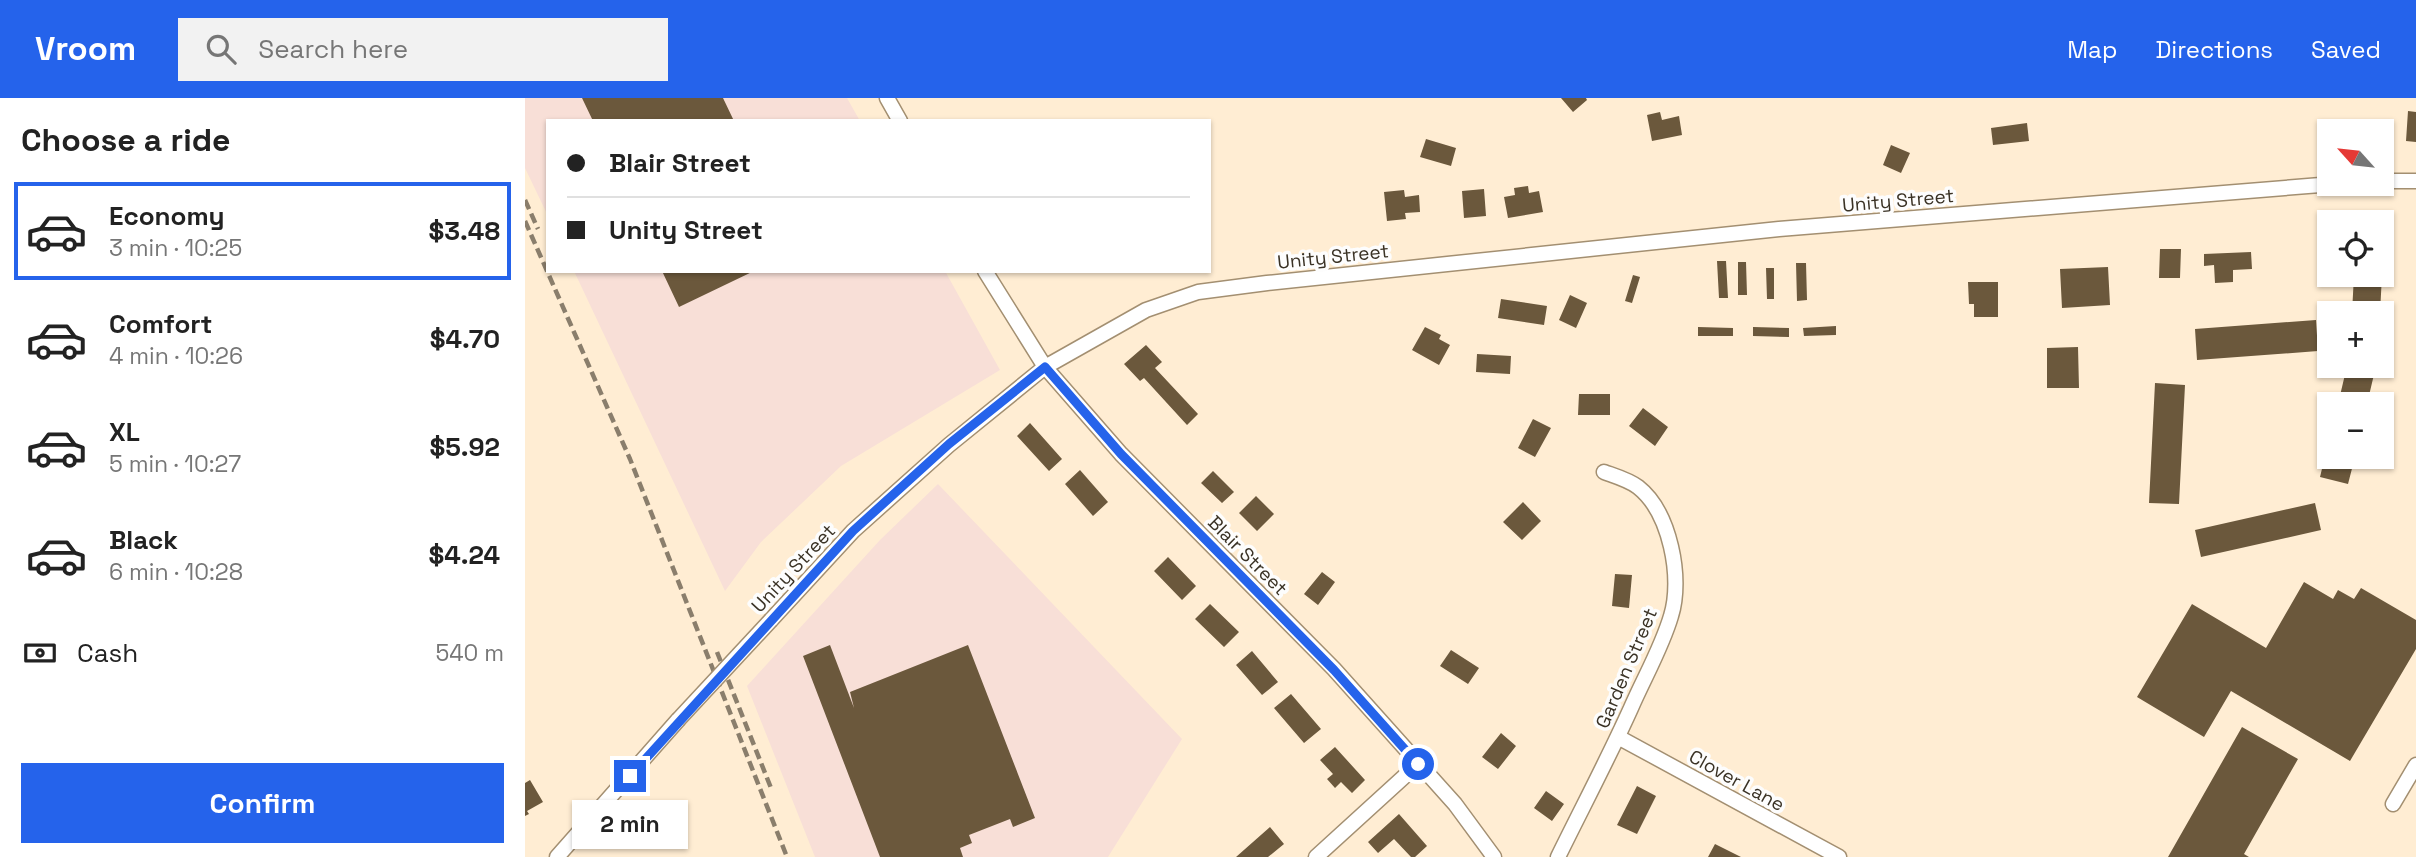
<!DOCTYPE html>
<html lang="en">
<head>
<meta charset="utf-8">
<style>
  :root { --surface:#fff; --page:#f2f2f2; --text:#222; --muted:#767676; --line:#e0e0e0; --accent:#2563eb }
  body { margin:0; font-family:"Space Grotesk",sans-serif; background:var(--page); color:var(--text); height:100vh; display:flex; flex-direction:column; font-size:26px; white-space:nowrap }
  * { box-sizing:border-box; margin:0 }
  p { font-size:23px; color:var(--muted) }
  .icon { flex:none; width:38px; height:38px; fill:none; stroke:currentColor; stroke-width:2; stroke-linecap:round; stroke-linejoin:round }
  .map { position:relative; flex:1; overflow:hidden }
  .panel { display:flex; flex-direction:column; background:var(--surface); width:525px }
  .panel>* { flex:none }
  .guide { position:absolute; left:21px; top:21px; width:665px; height:154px; border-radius:0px; box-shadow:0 2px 5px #0004; display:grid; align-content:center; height:154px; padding:0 21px; background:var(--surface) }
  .needle { width:46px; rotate:297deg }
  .controls { position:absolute; left:1792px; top:21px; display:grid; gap:14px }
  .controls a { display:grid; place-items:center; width:77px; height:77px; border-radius:0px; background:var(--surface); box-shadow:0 2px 5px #0004; font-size:35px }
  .end { position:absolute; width:32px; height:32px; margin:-16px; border:9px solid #2563eb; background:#fff; box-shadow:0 0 0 4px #fff }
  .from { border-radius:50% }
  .bubble { position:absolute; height:49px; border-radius:0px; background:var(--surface); box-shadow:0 2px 5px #0004; font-size:23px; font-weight:700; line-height:49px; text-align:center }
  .guide b { display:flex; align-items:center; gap:24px; height:66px; font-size:26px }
  .guide b+b { border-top:2px solid var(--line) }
  .guide i { width:18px; height:18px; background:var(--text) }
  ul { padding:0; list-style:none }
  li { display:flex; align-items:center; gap:21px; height:98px; margin:0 14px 10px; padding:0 7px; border:4px solid transparent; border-radius:0px }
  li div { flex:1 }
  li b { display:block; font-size:26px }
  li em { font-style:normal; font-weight:700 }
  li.selected { border-color:var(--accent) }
  li>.icon { width:63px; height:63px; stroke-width:1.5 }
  h2 { padding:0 21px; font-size:32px; line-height:84px }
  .pay { display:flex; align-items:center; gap:18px; height:77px; padding:0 21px; font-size:26px }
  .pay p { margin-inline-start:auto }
  .action { display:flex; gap:14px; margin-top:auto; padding:14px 21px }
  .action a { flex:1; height:80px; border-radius:0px; background:var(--accent); color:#fff; font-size:28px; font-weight:700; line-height:80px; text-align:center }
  header { display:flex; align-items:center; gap:42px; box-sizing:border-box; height:98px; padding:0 35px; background:var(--accent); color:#fff }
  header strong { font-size:33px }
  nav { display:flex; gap:38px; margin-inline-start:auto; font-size:24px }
  .search { width:490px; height:63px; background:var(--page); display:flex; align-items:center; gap:18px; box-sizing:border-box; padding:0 24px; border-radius:0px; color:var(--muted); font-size:26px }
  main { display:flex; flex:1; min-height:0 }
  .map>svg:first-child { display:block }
  .industrial { fill:#f8dfd7 }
  .building { fill:#6b583c }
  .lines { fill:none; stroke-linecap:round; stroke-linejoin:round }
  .minor-casing { stroke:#a38f71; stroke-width:17 }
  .minor { stroke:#fff; stroke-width:14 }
  .rail { stroke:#8a7e6c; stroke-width:4.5; stroke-dasharray:10 5; stroke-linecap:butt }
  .minor-bridge-casing { stroke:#a38f71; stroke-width:17; stroke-linecap:butt }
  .minor-bridge { stroke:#fff; stroke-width:14 }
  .route { stroke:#2563eb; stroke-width:9 }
  .labels { text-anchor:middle; stroke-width:7; stroke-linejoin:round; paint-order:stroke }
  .street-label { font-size:19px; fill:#3a3225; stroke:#fdfdfd }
</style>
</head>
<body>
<header>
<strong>Vroom</strong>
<div class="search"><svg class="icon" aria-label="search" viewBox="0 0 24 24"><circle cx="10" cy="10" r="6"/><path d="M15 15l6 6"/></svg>Search here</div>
<nav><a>Map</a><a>Directions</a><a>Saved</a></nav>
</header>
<main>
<section class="panel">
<h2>Choose a ride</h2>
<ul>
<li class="selected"><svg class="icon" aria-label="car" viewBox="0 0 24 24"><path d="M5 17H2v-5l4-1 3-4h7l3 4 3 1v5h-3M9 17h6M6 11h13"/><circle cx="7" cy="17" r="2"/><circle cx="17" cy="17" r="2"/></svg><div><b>Economy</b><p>3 min · 10:25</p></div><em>$3.48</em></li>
<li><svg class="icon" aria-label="car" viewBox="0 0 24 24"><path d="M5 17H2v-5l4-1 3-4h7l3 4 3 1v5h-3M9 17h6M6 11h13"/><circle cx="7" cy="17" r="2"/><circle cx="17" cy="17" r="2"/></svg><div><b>Comfort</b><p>4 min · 10:26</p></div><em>$4.70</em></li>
<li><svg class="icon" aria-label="car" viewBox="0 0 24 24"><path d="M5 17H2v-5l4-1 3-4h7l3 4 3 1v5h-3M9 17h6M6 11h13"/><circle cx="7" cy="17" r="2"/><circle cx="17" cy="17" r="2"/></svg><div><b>XL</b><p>5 min · 10:27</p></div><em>$5.92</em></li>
<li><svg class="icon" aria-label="car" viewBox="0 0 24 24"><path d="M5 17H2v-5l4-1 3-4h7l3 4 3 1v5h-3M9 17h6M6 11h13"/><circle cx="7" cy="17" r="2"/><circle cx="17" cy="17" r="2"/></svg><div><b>Black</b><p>6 min · 10:28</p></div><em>$4.24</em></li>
</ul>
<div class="pay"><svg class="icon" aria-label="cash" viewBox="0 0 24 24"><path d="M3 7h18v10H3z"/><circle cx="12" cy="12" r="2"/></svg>Cash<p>540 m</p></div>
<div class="action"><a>Confirm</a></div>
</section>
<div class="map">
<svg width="1891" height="759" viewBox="0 0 1891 759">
  <rect width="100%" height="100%" fill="#ffedd3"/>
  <path class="industrial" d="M0,0H322L335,23H23V118L0,70Z
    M49,173H420L475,272L316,368L236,444L200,493Z
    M413,386L657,641L583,759H290L222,588L355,442Z"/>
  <path class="building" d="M57,0H198L209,23H68Z
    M1036,0H1061L1062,2L1048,14Z
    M1883,13L1891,14V44L1881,43Z
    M1135,14L1137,22L1154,18L1157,37L1127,43L1122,17Z
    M1502,25L1504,43L1468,47L1466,30Z
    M901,41L931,50L926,68L895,59Z
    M1366,47L1385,55L1376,75L1358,67Z
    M1003,88L1004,95L1014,93L1018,114L983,120L979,99L990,97L989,90Z
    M959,91L961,118L939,120L937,93Z
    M879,92L880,99L894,97L895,114L880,115L881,121L862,123L859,94Z
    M1635,151H1656L1655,180H1634Z
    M1726,154L1727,171L1708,172V184L1690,185L1689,167L1679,168V156Z
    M1192,163H1201L1203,200H1194Z
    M1213,164H1221L1222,197H1213Z
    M1271,165H1281L1282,202L1272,203Z
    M1583,169L1585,207L1537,210L1535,171Z
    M1241,170H1249V201H1242Z
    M137,173H229L154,209Z
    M1108,177L1115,179L1107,205L1100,203Z
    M1829,177H1857L1855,215H1827Z
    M1443,184H1473V219H1449V206H1444Z
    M1045,197L1062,205L1051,230L1034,222Z
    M976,201L1022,208L1019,227L973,220Z
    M1791,222L1793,253L1672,262L1670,231Z
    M1311,228V237L1279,238L1278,230Z
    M900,229L916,237L914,241L925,247L914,267L887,252Z
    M1173,229L1208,230V238H1173Z
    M1228,229L1264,230V239L1228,238Z
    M621,247L637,264L630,270L673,316L662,327L619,280L615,283L599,266Z
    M1553,249L1554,290H1522V250Z
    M952,256L986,258L985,276L951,274Z
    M1822,268H1851L1842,306H1813Z
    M1630,285L1660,287L1654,406L1624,405Z
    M1054,296H1085V317H1053Z
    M1118,310L1143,329L1130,348L1104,328Z
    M1008,321L1026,330L1010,359L993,350Z
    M505,325L537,361L524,373L492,338Z
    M1803,346L1804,359H1830L1823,386L1795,379Z
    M555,372L583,404L568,418L540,386Z
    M688,373L709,394L697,405L676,385Z
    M731,398L749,416L732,433L714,415Z
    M998,404L1016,423L997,442L978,424Z
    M1790,405L1796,432L1676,459L1670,432Z
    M643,459L671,488L657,502L629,473Z
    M797,474L810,484L793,507L779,496Z
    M1090,476L1107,477L1104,510L1087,508Z
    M1779,484L1808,501L1813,492L1829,501L1836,490L1891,522V551L1825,663L1706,593L1679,639L1612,599L1667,506L1741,550Z
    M685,506L714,534L699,549L670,521Z
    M305,547L329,610L325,594L443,547L510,720L488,729L485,721L444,737L447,745L435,750L438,759H355L278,558Z
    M926,552L954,570L943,586L915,568Z
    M727,553L753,584L737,597L711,567Z
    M766,596L796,631L779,645L749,610Z
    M1717,629L1773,661L1719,756L1724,759H1643Z
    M976,635L991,648L973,671L957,659Z
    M810,649L840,682L827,695L816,684L810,690L802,681L808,676L795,662Z
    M5,682L18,704L2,713L4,716L0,718V685Z
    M1112,688L1131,698L1112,736L1092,727Z
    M1021,693L1039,706L1027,723L1009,710Z
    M874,716L902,748L890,759H886L869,741L853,755L843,744Z
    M745,729L759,746L743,759H711Z
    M1190,746L1216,759H1183Z"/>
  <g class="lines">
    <g class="minor-casing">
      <path id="minor" d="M362,0L375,23
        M1857,83H1891
        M460,173L520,269L596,356L809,571L930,706L969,759
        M246,522L328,433L424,347L520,269L621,212L673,194L742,185L1254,131L1808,86
        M1093,639L1314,759
        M1868,706L1891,667
        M32,759L153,622
        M791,759L893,666
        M1033,759C1057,710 1083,661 1106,610C1119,580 1137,549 1146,518C1158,480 1145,414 1113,389C1104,382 1090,378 1079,374"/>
    </g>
    <use href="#minor" class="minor"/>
    <path class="rail" d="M0,102L13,131
      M0,123L105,361L262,759
      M192,554L246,690"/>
    <g class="minor-bridge-casing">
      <path id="minor-bridge" d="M153,622L246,522"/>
    </g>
    <use href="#minor-bridge" class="minor-bridge"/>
  </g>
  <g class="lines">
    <path class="route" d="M105,678L328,433L424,346L520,269L596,356L809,572L893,666"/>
  </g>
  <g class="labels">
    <g class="street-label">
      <text transform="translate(1373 102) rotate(-5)" y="7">Unity Street</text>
      <text transform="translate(808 158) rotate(-6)" y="7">Unity Street</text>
      <text transform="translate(723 457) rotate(45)" y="7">Blair Street</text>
      <text transform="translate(268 470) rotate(-47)" y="7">Unity Street</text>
      <text transform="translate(1101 570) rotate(-67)" y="7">Garden Street</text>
      <text transform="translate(1212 682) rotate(29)" y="7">Clover Lane</text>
    </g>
  </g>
</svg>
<div class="controls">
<a><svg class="needle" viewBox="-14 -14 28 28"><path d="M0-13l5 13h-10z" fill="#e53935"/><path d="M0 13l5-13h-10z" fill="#767676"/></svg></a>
<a><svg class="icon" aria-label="locate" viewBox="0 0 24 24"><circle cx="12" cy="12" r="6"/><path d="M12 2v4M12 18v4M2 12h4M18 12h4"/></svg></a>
<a>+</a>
<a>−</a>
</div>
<i class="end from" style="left:893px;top:666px"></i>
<i class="end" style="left:105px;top:678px"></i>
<div class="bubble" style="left:47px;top:702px;width:116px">2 min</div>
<div class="guide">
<b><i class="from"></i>Blair Street</b>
<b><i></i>Unity Street</b>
</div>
</div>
</main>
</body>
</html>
